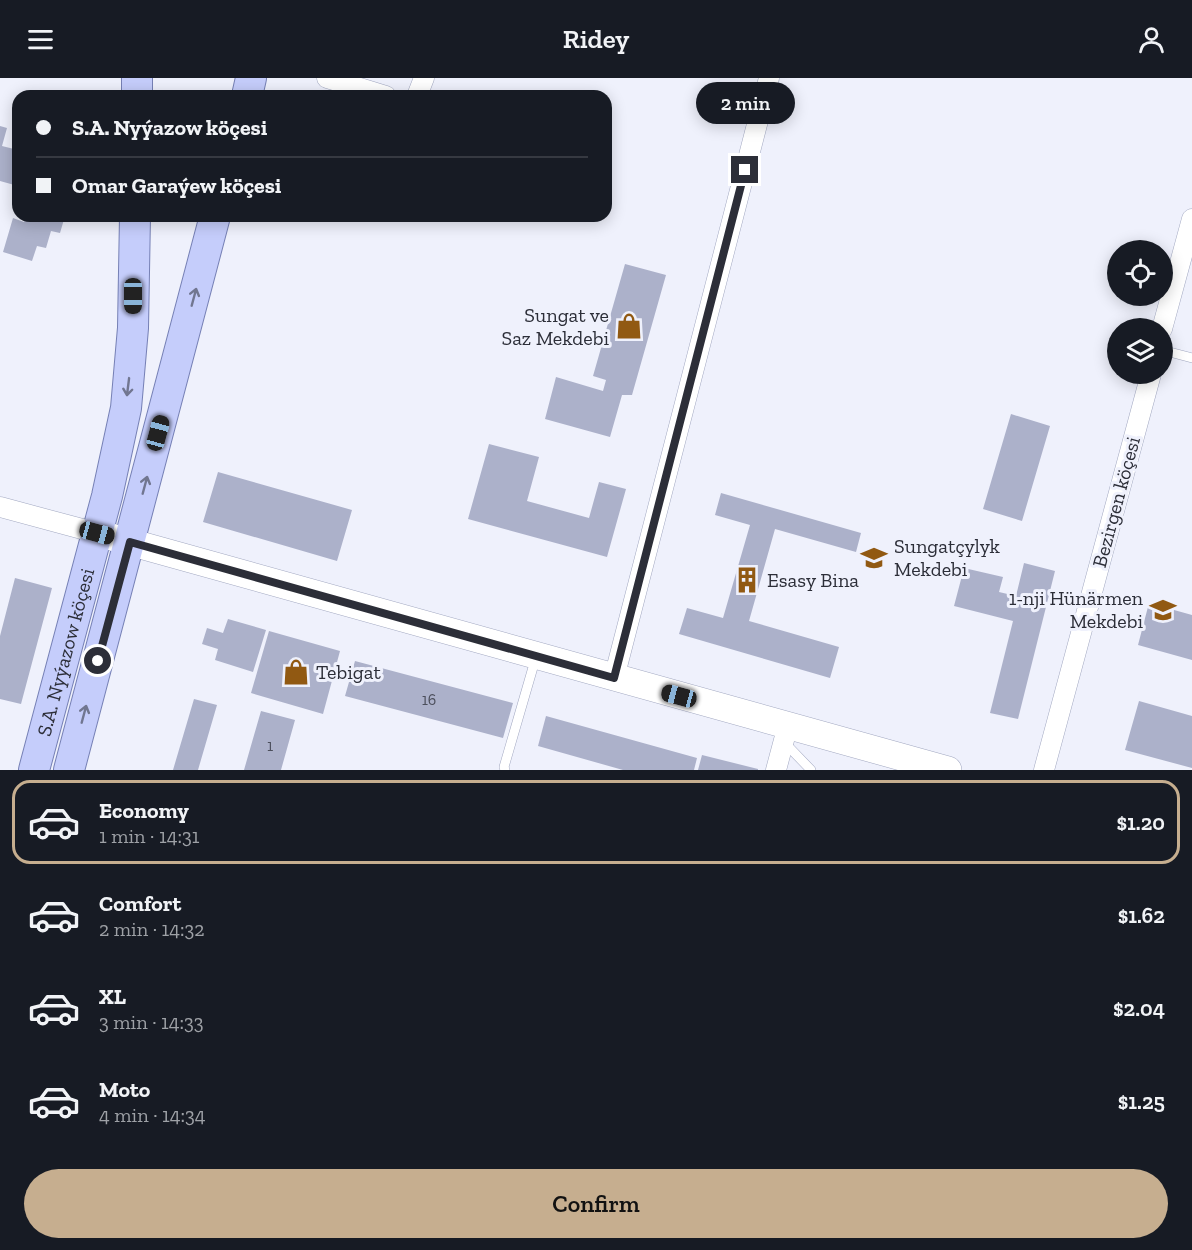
<!DOCTYPE html>
<html lang="en">
<head>
<meta charset="utf-8">
<style>
  :root { --surface:#171b24; --page:#242831; --text:#f1f3f6; --muted:#9ea1a6; --line:#363941; --accent:#c6ae8f }
  body { margin:0; font-family:"Zilla Slab",serif; background:var(--page); color:var(--text); height:100vh; display:flex; flex-direction:column; font-size:22px; white-space:nowrap }
  * { box-sizing:border-box; margin:0 }
  p { font-size:20px; color:var(--muted) }
  .icon { flex:none; width:33px; height:33px; fill:none; stroke:currentColor; stroke-width:2; stroke-linecap:round; stroke-linejoin:round }
  .map { position:relative; height:692px; overflow:hidden }
  .sheet { display:flex; flex-direction:column; background:var(--surface); flex:1 }
  .sheet>* { flex:none }
  .top-card { position:absolute; left:12px; top:12px; width:600px; height:132px; border-radius:18px; box-shadow:0 3px 15px #0003; display:grid; align-content:center; height:132px; padding:0 24px; background:var(--surface) }
  .buttons { position:absolute; left:1107px; top:162px; display:grid; gap:12px }
  .buttons a { display:grid; place-items:center; width:66px; height:66px; border-radius:50%; background:var(--surface); box-shadow:0 3px 15px #0003; font-size:30px }
  .end { position:absolute; width:27px; height:27px; margin:-14px; border:8px solid #2c2e38; background:#fff; box-shadow:0 0 0 3px #fff }
  .from { border-radius:50% }
  .bubble { position:absolute; height:42px; border-radius:21px; background:var(--surface); box-shadow:0 3px 15px #0003; font-size:20px; font-weight:600; line-height:42px; text-align:center }
  .car { position:absolute; width:18px; height:36px; margin:-18px -9px; border-radius:8px; box-shadow:0 0 4px 2px #0007; background:linear-gradient(#222 24%,#8ab4d8 0 40%,#222 0 76%,#8ab4d8 0 86%,#222 0) }
  .top-card b { display:flex; align-items:center; gap:21px; height:57px; font-size:22px }
  .top-card b+b { border-top:2px solid var(--line) }
  .top-card i { width:15px; height:15px; background:var(--text) }
  ul { padding:10px 0 0; list-style:none }
  li { display:flex; align-items:center; gap:18px; height:84px; margin:0 12px 9px; padding:0 12px; border:3px solid transparent; border-radius:18px }
  li div { flex:1 }
  li b { display:block; font-size:22px }
  li em { font-style:normal; font-weight:600 }
  li.active { border-color:var(--accent) }
  li>.icon { width:54px; height:54px; stroke-width:1.5 }
  .action { display:flex; gap:12px; margin-top:auto; padding:12px 24px }
  .action a { flex:1; height:69px; border-radius:36px; background:var(--accent); color:#111; font-size:24px; font-weight:600; line-height:69px; text-align:center }
  header { display:flex; justify-content:space-between; align-items:center; height:78px; padding:0 24px; background:var(--surface); font-size:27px; font-weight:600 }
  .map>svg:first-child { display:block }
  .building { fill:#acb1ca }
  .lines { fill:none; stroke-linecap:round; stroke-linejoin:round }
  .lane-casing { stroke:#a2a8c1; stroke-width:10 }
  .street-casing { stroke:#a2a8c1; stroke-width:21 }
  .secondary-casing { stroke:#a2a8c1; stroke-width:28 }
  .primary-casing { stroke:#7680b5; stroke-width:32 }
  .lane { stroke:#fff; stroke-width:9 }
  .street { stroke:#fff; stroke-width:20 }
  .secondary { stroke:#fff; stroke-width:27 }
  .primary { stroke:#c5cdfb; stroke-width:30 }
  .oneway { stroke:#717690 }
  .route { stroke:#2c2e38; stroke-width:8 }
  .labels { text-anchor:middle; stroke-width:6; stroke-linejoin:round; paint-order:stroke }
  .number-label { font-size:16px; fill:#4c4f5c }
  .poi-label { font-size:20px; fill:#2c2e38; stroke:#eff1fc; text-anchor:start }
  .street-label { font-size:20px; fill:#2c2e38; stroke:#eff1fc }
</style>
</head>
<body>
<header><svg class="icon" aria-label="menu" viewBox="0 0 24 24"><path d="M4 6h16M4 12h16M4 18h16"/></svg>Ridey<svg class="icon" aria-label="person" viewBox="0 0 24 24"><circle cx="12" cy="8" r="4"/><path d="M4 21q1-7 8-7t8 7"/></svg></header>
<div class="map">
<svg width="1192" height="692" viewBox="0 0 1192 692">
  <rect width="100%" height="100%" fill="#eff1fc"/>
  <path class="building" d="M0,48L7,50L2,68L18,72V108L0,103Z
    M26,138H65L60,155L51,153L46,170L37,168L32,183L3,174L13,140L24,144Z
    M625,186L666,197L632,317H622L610,359L545,341L556,299L603,313L606,302L593,298Z
    M1011,336L1050,348L1022,443L983,431Z
    M489,366L539,379L527,423L589,440L599,404L626,411L607,479L468,441Z
    M218,394L352,432L337,483L203,444Z
    M721,415L861,455L856,474L775,451L749,543L839,569L830,600L679,556L687,530L723,540L750,447L715,437Z
    M1024,485L1055,493L1018,641L990,635L1013,543L954,528L964,490L1003,499L999,514L1016,518Z
    M15,500L52,510L21,626L0,621V558Z
    M1149,525L1192,537V582L1138,567Z
    M228,541L266,552L253,594L215,582L218,571L202,566L207,550L223,555Z
    M269,553L340,573L323,636L251,615Z
    M355,583L513,625L503,660L345,618Z
    M194,621L217,627L198,692H173Z
    M1139,623L1192,638V690L1125,672Z
    M261,633L295,642L281,692H244Z
    M546,638L697,680L694,692H623L538,668Z
    M702,677L758,691V692H698Z"/>
  <g class="lines">
    <g class="lane-casing">
      <path id="lane" d="M1162,272L1192,280
        M783,663L811,692
        M505,692L504,689L536,579"/>
    </g>
    <g class="street-casing">
      <path id="street" d="M327,0L386,18
        M417,18L424,0
        M1162,251L1192,141
        M0,429L97,455
        M614,600L769,0
        M776,692L788,647
        M1044,692L1151,296"/>
    </g>
    <g class="secondary-casing">
      <path id="secondary" d="M97,455L948,692"/>
    </g>
    <g class="primary-casing">
      <g id="primary">
        <path d="M137,18V0"/>
        <path d="M247,18L251,0"/>
        <path id="s1" d="M34,692L107,418L126,330L133,250L135,138"/>
        <path d="M69,692L215,138"/>
      </g>
    </g>
    <use href="#lane" class="lane"/>
    <use href="#street" class="street"/>
    <use href="#secondary" class="secondary"/>
    <use href="#primary" class="primary"/>
  </g>
  <defs><path id="oneway-shaft" d="M-6 0H5M1.5-3L5.5 0L1.5 3" fill="none" stroke-width="1.6" stroke-linecap="round" stroke-linejoin="round" transform="scale(1.5)"/></defs>
  <g class="oneway">
    <use href="#oneway-shaft" transform="translate(194 219) rotate(-75)"/>
    <use href="#oneway-shaft" transform="translate(128 309) rotate(97)"/>
    <use href="#oneway-shaft" transform="translate(145 407) rotate(-75)"/>
    <use href="#oneway-shaft" transform="translate(84 636) rotate(-75)"/>
  </g>
  <g class="lines">
    <path class="route" d="M98,583L130,464L614,600L745,92"/>
  </g>
  <defs>
    <g id="shop-bare" transform="scale(2.07)"><path d="M-5-2.5h2.3a2.7 3.5 0 0 1 5.4 0H5L5.5 6h-11ZM-1.5-2.5h3a1.5 2.3 0 0 0-3 0Z" fill="#915912" stroke="#eff1fc" stroke-width="2.5" paint-order="stroke"/></g>
    <g id="school-bare" transform="scale(2.07)"><path d="M0-5L7-2L0 1L-7-2ZM-4 1L0 2.5L4 1V4Q0 6-4 4Z" fill="#915912" stroke="#eff1fc" stroke-width="2.5" paint-order="stroke"/></g>
    <g id="building-bare" transform="scale(2.07)"><path d="M-4-6H4V6H1V3H-1V6H-4ZM-2.5-4.3h1.7v1.8h-1.7ZM.8-4.3h1.7v1.8H.8ZM-2.5-1h1.7V.8h-1.7ZM.8-1h1.7V.8H.8Z" fill="#915912" stroke="#eff1fc" stroke-width="2.5" paint-order="stroke"/></g>
    <g id="university-bare" transform="scale(2.07)"><path d="M0-5L7-2L0 1L-7-2ZM-4 1L0 2.5L4 1V4Q0 6-4 4Z" fill="#915912" stroke="#eff1fc" stroke-width="2.5" paint-order="stroke"/></g>
  </defs>
  <g fill-rule="evenodd">
    <use href="#shop-bare" x="629" y="248"/>
    <use href="#school-bare" x="874" y="480"/>
    <use href="#building-bare" x="747" y="502"/>
    <use href="#university-bare" x="1163" y="532"/>
    <use href="#shop-bare" x="296" y="594"/>
  </g>
  <g class="labels">
    <g class="number-label">
      <text x="429" y="627">16</text>
      <text x="270" y="673">1</text>
    </g>
    <g class="poi-label">
      <text x="609" y="244" text-anchor="end">Sungat ve<tspan x="609" dy="23">Saz Mekdebi</tspan></text>
      <text x="894" y="475">Sungatçylyk<tspan x="894" dy="23">Mekdebi</tspan></text>
      <text x="767" y="509">Esasy Bina</text>
      <text x="1143" y="527" text-anchor="end">1-nji Hünärmen<tspan x="1143" dy="23">Mekdebi</tspan></text>
      <text x="316" y="601">Tebigat</text>
    </g>
    <g class="street-label">
      <text transform="translate(1116 424) rotate(-75)" y="7">Bezirgen köçesi</text>
      <text dy="7" stroke="none"><textPath href="#s1" startOffset="122">S.A. Nyýazow köçesi</textPath></text>
    </g>
  </g>
</svg>
<div class="buttons">
<a><svg class="icon" aria-label="locate" viewBox="0 0 24 24"><circle cx="12" cy="12" r="6"/><path d="M12 2v4M12 18v4M2 12h4M18 12h4"/></svg></a>
<a><svg class="icon" aria-label="layers" viewBox="0 0 24 24"><path d="M12 4l9 5-9 5-9-5zM3 14l9 5 9-5"/></svg></a>
</div>
<i class="end from" style="left:98px;top:583px"></i>
<i class="end" style="left:745px;top:92px"></i>
<div class="bubble" style="left:696px;top:4px;width:99px">2 min</div>
<i class="car" style="left:133px;top:218px;rotate:180deg"></i>
<i class="car" style="left:158px;top:355px;rotate:15deg"></i>
<i class="car" style="left:97px;top:455px;rotate:105deg"></i>
<i class="car" style="left:679px;top:618px;rotate:285deg"></i>
<div class="top-card">
<b><i class="from"></i>S.A. Nyýazow köçesi</b>
<b><i></i>Omar Garaýew köçesi</b>
</div>
</div>
<section class="sheet">
<ul>
<li class="active"><svg class="icon" aria-label="car" viewBox="0 0 24 24"><path d="M5 17H2v-5l4-1 3-4h7l3 4 3 1v5h-3M9 17h6M6 11h13"/><circle cx="7" cy="17" r="2"/><circle cx="17" cy="17" r="2"/></svg><div><b>Economy</b><p>1 min · 14:31</p></div><em>$1.20</em></li>
<li><svg class="icon" aria-label="car" viewBox="0 0 24 24"><path d="M5 17H2v-5l4-1 3-4h7l3 4 3 1v5h-3M9 17h6M6 11h13"/><circle cx="7" cy="17" r="2"/><circle cx="17" cy="17" r="2"/></svg><div><b>Comfort</b><p>2 min · 14:32</p></div><em>$1.62</em></li>
<li><svg class="icon" aria-label="car" viewBox="0 0 24 24"><path d="M5 17H2v-5l4-1 3-4h7l3 4 3 1v5h-3M9 17h6M6 11h13"/><circle cx="7" cy="17" r="2"/><circle cx="17" cy="17" r="2"/></svg><div><b>XL</b><p>3 min · 14:33</p></div><em>$2.04</em></li>
<li><svg class="icon" aria-label="car" viewBox="0 0 24 24"><path d="M5 17H2v-5l4-1 3-4h7l3 4 3 1v5h-3M9 17h6M6 11h13"/><circle cx="7" cy="17" r="2"/><circle cx="17" cy="17" r="2"/></svg><div><b>Moto</b><p>4 min · 14:34</p></div><em>$1.25</em></li>
</ul>
<div class="action"><a>Confirm</a></div>
</section>
</body>
</html>
